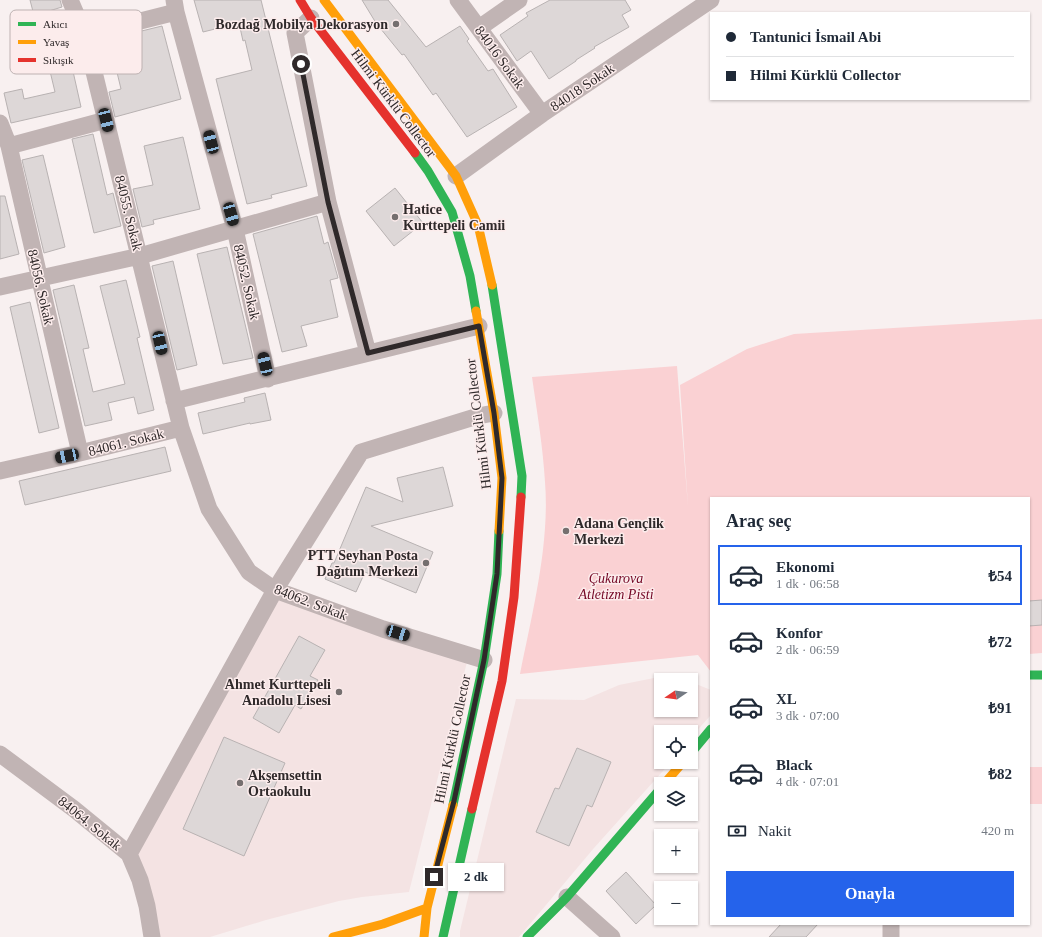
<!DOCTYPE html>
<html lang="tr">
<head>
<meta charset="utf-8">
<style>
  :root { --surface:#fff; --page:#f2f2f3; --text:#1f2937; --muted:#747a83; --line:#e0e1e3; --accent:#2563eb }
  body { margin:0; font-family:"Times New Roman",serif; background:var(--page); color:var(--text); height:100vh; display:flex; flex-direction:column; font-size:15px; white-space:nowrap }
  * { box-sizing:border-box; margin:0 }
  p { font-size:13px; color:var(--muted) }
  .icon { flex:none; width:22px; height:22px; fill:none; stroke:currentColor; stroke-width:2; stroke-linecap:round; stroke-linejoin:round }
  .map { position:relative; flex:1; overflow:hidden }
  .panel { position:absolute; left:710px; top:497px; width:320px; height:428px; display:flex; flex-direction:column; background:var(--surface); border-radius:0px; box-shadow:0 1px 3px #0004 }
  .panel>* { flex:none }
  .banner { position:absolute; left:710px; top:12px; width:320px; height:88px; border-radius:0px; box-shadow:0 1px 3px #0004; display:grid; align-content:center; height:88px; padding:0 16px; background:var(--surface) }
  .needle { width:26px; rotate:257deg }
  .buttons { position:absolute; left:654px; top:673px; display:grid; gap:8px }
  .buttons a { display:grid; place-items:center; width:44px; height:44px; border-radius:0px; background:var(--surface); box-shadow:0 1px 3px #0004; font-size:20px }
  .end { position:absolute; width:18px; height:18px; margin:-9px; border:5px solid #2f292a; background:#fff; box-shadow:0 0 0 2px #fff }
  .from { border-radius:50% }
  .bubble { position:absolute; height:28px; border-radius:0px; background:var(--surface); box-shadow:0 1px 3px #0004; font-size:13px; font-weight:800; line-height:28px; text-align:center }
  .car { position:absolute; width:12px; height:24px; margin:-12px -6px; border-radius:5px; box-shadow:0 0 3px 1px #0007; background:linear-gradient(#222 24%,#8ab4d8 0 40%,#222 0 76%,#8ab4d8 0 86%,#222 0) }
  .banner b { display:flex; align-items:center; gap:14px; height:38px; font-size:15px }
  .banner b+b { border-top:1px solid var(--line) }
  .banner i { width:10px; height:10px; background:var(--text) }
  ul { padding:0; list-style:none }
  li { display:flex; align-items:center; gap:12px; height:60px; margin:0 8px 6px; padding:0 8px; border:2px solid transparent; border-radius:0px }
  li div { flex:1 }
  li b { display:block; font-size:15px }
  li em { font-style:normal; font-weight:800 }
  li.active { border-color:var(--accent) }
  li>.icon { width:36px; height:36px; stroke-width:1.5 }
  h2 { padding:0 16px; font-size:18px; line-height:48px }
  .pay { display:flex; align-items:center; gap:10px; height:44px; padding:0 16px; font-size:15px }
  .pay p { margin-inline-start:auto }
  .action { display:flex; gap:8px; margin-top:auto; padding:8px 16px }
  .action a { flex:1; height:46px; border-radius:0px; background:var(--accent); color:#fff; font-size:16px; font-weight:800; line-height:46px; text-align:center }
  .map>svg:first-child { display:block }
  .built { fill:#f4e3e3 }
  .green { fill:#fad1d3 }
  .building { fill:#ddd7d7; stroke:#b8b2b2 }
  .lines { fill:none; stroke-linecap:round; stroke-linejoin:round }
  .street { stroke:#c1b4b4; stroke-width:17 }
  .fast { stroke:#30b455; stroke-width:9 }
  .slow { stroke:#ff9f0a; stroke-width:9 }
  .jam { stroke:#e5322d; stroke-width:9 }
  .route { stroke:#2f292a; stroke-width:5 }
  .poi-dot { fill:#756f6f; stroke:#fcecec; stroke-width:1.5 }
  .labels { text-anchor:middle; stroke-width:3; stroke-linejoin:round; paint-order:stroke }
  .poi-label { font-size:14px; font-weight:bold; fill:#2f292a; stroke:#fcecec; text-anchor:end }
  .street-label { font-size:14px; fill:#2f292a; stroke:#fcecec }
  .park-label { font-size:14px; font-style:italic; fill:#740725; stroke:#fcecec }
  .key { fill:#fcecec; stroke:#beb2b2; stroke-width:1 }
  .key-label { font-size:11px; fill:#2f292a }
</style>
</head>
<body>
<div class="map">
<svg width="1042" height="937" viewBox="0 0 1042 937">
  <rect width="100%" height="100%" fill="#f8f0f0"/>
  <path class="built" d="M272,595L468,658L409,892L362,897L339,901L266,920L210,937H153L130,849Z
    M674,674L687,680H661V710H691V682L711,690V715L691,737V732H661V762H671L594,848L519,937H460V931L516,699L584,700L619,685Z"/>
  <path class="green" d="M1042,319V653L1029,654V498H711V672L698,655L520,674C532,614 550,544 545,482C543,447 537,412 532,377L677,366L688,507L680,385L747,349L794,334Z
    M1029,767H1042V804H1029Z"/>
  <path class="building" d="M30,0H60L62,7L49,11L59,51L68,49L81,107L11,123L4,93L22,89L24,99L55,92L49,67L43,68L39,51L43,50Z
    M194,0H261L307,186L271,195L272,198L247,204L216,79L252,70L245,40L243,41L239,23L203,32Z
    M362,0H388L426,47L460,26L469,39L467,41L488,71L493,69L517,107L467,137L436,93L433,95L404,54L402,55L376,23Z
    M550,0H625L631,10L622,15L629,27L594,47L595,48L576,60V61L549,79L531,51L517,61L500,35L528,16L526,13Z
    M162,26L181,99L115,117L109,92L121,89L109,39Z
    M93,134L107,195L113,193L121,226L94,233L72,139Z
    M183,137L200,209L153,220L154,224L142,227L133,189L153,185L144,146Z
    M43,155L65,247L44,253L22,160Z
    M395,188L423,223L394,246L366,211Z
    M0,196H5L19,254L0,259Z
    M317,216L324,244L328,242L338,278L330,280L338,317L301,326L307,346L282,352L253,234Z
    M227,247L253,358L223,364L197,254Z
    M173,261L197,365L177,370L152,266Z
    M126,280L140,337L137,338L154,410L138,414L134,397L108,403L112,420L85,426L53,290L74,285L89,348L83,349L93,392L125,384L100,286Z
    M30,302L59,428L39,433L10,307Z
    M265,393L271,420L250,424V423L203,434L198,413L245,402L244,398Z
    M165,447L171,471L25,505L19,481Z
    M443,467L453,506L371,526L433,552L416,593L365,572L356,592L325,579L332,563H334L366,487L403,502L397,478Z
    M1042,600V625L1029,626V601Z
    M299,636L325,650L310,676L318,680L301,709L295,705L279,733L253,718Z
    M224,737L285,763L244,856L183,829Z
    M577,748L611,762L592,807L587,805L569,846L536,832L555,788L559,789Z
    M626,872L656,905L636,924L606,891Z
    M781,924H818L806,937H769Z"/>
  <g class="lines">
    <path class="street" d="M70,0L85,35L181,428L209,509L249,572L275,590L383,629L484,660
      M174,0L176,12L235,229L268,379
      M458,0L542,114
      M311,18L295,33L328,202L368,353
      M479,28L519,0
      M85,35L176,12
      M0,123L9,146L80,453
      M9,146L106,120
      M456,176L542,114L711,0
      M0,287L140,256L328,202
      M174,401L479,326
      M0,471L80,453L181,428
      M0,754L74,809L129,854L140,880L147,906L152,937
      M129,854L275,590L361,452L478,416L494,413
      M567,897L612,937
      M891,937V924"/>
    <path class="fast" d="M415,153L428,171L452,212L470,276L476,311
      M492,285L522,476L521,497
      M1029,675H1042
      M691,753L711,729
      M453,805L484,660L497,574L499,531
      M443,937L472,809
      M527,937L567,897L661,788"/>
    <path class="slow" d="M324,0L456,176L478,225L492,285
      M476,311L494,413L502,478L499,531
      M664,784L683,762
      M333,937L383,924L427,908
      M424,937L427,908L453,805"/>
    <path class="jam" d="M300,0L311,18L415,153
      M472,809L502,681L514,597L521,497"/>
  </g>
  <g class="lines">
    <path class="route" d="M301,64L328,202L368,353L479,326L494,413L502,478L497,574L484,660L454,801L434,877"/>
  </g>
  <g class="poi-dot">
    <circle cx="396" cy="24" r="4"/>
    <circle cx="395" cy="217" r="4"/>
    <circle cx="566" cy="531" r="4"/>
    <circle cx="426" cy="563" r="4"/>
    <circle cx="339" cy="692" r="4"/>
    <circle cx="240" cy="783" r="4"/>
  </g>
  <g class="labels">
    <g class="poi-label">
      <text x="388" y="29">Bozdağ Mobilya Dekorasyon</text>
      <text x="403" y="214" text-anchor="start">Hatice<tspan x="403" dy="16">Kurttepeli Camii</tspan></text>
      <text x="574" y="528" text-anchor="start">Adana Gençlik<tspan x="574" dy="16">Merkezi</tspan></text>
      <text x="418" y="560">PTT Seyhan Posta<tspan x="418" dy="16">Dağıtım Merkezi</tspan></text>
      <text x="331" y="689">Ahmet Kurttepeli<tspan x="331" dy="16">Anadolu Lisesi</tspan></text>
      <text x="248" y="780" text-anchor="start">Akşemsettin<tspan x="248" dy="16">Ortaokulu</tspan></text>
    </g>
    <g class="street-label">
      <text transform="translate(500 57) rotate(54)" y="5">84016 Sokak</text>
      <text transform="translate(582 87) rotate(-34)" y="5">84018 Sokak</text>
      <text transform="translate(394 103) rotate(53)" y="5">Hilmi Kürklü Collector</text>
      <text transform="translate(129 213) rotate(76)" y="5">84055. Sokak</text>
      <text transform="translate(247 282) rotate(77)" y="5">84052. Sokak</text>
      <text transform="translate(41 287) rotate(77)" y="5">84056. Sokak</text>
      <text transform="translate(478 424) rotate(-97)" y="5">Hilmi Kürklü Collector</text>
      <text transform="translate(126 442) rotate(-14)" y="5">84061. Sokak</text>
      <text transform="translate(311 602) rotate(21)" y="5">84062. Sokak</text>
      <text transform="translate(452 739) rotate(-78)" y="5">Hilmi Kürklü Collector</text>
      <text transform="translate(90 823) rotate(39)" y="5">84064. Sokak</text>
    </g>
    <g class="park-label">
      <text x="616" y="583">Çukurova<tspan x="616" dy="16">Atletizm Pisti</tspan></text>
    </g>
  </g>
  <rect x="10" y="10" width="132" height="64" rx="6" class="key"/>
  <rect x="18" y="22" width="18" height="4" fill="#30b455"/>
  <rect x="18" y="40" width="18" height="4" fill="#ff9f0a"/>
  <rect x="18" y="58" width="18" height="4" fill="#e5322d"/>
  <g class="key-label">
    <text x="43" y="28">Akıcı</text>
    <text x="43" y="46">Yavaş</text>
    <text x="43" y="64">Sıkışık</text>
  </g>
</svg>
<div class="buttons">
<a><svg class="needle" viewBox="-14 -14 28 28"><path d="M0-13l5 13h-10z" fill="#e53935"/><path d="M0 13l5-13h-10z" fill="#747a83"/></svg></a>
<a><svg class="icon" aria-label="locate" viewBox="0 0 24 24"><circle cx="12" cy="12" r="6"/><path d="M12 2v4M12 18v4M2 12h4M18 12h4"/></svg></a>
<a><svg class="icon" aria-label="layers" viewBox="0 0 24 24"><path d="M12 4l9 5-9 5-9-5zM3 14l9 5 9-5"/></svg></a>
<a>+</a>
<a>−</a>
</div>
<i class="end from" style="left:301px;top:64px"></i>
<i class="end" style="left:434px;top:877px"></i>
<div class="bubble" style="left:448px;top:863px;width:56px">2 dk</div>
<i class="car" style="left:106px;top:120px;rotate:166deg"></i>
<i class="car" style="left:211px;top:142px;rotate:345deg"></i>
<i class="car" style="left:231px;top:214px;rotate:164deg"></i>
<i class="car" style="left:160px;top:343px;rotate:167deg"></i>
<i class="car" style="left:265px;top:364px;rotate:347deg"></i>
<i class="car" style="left:67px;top:456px;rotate:258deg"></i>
<i class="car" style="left:398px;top:633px;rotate:107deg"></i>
<div class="banner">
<b><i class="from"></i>Tantunici İsmail Abi</b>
<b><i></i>Hilmi Kürklü Collector</b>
</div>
<section class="panel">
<h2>Araç seç</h2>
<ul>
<li class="active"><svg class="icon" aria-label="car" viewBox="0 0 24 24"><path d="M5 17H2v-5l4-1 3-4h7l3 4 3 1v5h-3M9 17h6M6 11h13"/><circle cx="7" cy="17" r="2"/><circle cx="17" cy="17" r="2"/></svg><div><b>Ekonomi</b><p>1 dk · 06:58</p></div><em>₺54</em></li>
<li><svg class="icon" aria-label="car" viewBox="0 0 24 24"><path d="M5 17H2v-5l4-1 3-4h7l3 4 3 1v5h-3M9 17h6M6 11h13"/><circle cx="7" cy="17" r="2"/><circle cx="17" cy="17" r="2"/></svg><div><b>Konfor</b><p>2 dk · 06:59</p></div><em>₺72</em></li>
<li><svg class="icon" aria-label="car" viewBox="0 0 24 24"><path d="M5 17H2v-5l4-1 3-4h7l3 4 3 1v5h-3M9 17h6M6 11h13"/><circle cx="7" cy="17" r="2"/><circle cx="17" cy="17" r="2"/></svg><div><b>XL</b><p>3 dk · 07:00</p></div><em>₺91</em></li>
<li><svg class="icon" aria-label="car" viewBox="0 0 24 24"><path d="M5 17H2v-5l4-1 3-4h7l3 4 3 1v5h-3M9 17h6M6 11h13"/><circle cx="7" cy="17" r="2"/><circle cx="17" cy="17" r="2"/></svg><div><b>Black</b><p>4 dk · 07:01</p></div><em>₺82</em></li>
</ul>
<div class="pay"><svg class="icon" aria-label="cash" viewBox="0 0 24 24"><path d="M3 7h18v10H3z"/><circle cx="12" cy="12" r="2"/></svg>Nakit<p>420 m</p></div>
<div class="action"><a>Onayla</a></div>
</section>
</div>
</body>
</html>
